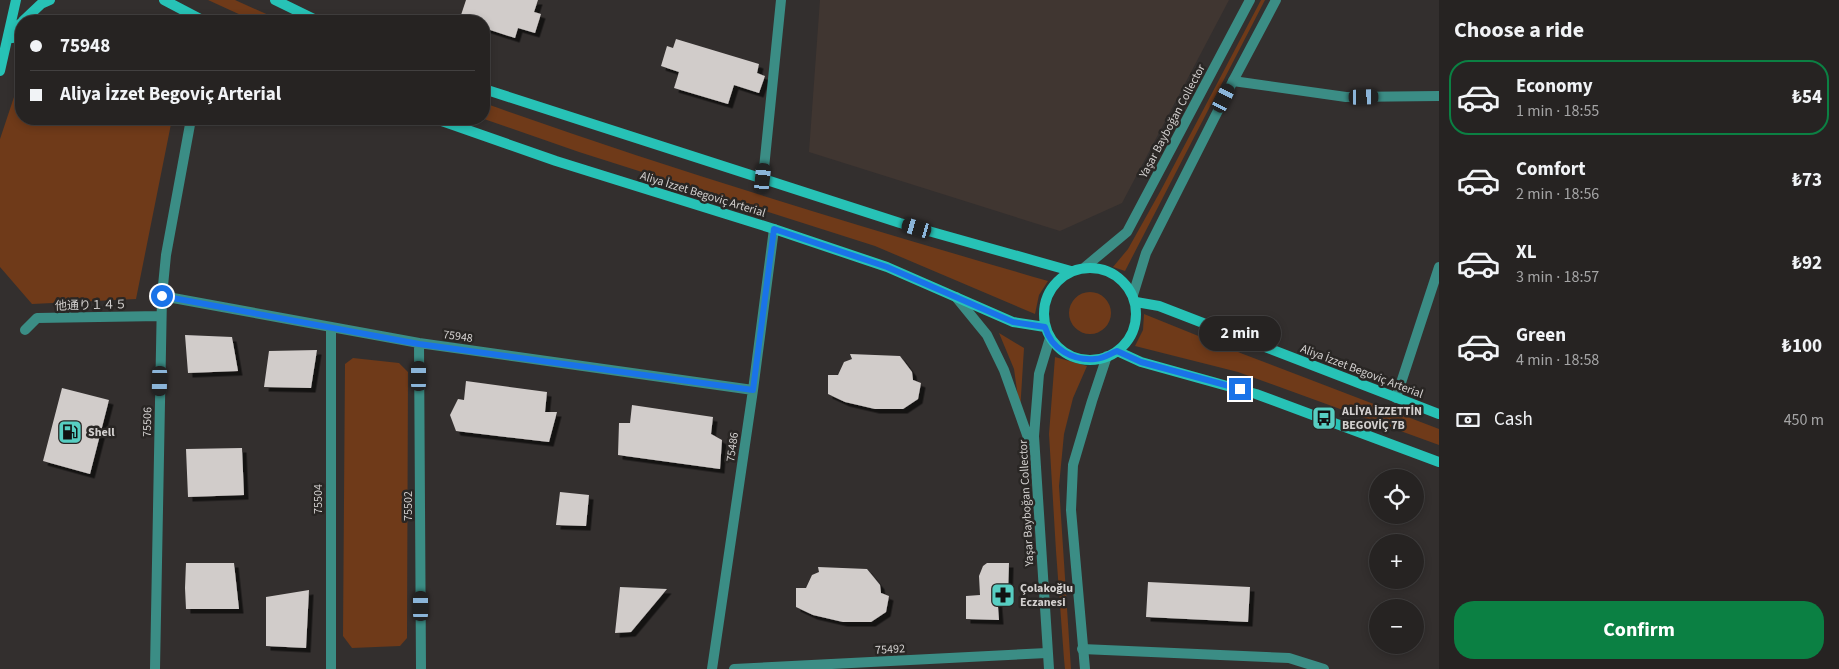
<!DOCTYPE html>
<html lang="en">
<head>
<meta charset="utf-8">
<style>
  :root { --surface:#262322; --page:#322f2f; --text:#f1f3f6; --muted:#a4a4a5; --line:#424040; --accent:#0b8043 }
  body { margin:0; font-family:"Source Sans 3","Noto Sans SC","Noto Sans JP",sans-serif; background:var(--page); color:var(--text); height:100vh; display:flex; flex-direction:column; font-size:19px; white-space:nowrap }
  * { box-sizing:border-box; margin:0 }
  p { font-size:16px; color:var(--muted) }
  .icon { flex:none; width:28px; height:28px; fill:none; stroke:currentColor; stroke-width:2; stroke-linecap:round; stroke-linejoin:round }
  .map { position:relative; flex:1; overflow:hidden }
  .drawer { display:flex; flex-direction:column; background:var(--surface); width:400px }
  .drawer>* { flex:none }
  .guide { position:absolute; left:15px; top:15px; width:475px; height:110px; border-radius:20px; box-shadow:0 2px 8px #0003,0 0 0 1px var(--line); display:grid; align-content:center; height:110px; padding:0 15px; background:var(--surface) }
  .controls { position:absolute; left:1369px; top:469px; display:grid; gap:10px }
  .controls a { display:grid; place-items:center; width:55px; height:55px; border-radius:50%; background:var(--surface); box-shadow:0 2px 8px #0003,0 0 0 1px var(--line); font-size:25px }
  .end { position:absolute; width:22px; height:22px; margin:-11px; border:6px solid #1a73e8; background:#fff; box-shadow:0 0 0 2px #fff }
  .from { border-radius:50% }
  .bubble { position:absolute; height:35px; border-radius:18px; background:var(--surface); box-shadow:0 2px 8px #0003,0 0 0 1px var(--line); font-size:16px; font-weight:700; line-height:35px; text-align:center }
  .car { position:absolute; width:15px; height:30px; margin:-15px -8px; border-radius:6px; box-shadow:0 0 4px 1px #0007; background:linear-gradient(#222 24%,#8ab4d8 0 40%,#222 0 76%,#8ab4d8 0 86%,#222 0) }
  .guide b { display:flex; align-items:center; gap:18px; height:48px; font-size:19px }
  .guide b+b { border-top:1px solid var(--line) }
  .guide i { width:12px; height:12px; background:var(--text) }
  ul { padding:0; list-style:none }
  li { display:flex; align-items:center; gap:15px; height:75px; margin:0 10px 8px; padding:0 5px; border:2px solid transparent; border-radius:20px }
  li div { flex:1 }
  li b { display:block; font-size:19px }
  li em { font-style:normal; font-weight:700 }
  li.active { border-color:var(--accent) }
  li>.icon { width:45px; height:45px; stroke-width:1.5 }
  h2 { padding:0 15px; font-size:22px; line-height:60px }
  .pay { display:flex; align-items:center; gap:12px; height:55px; padding:0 15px; font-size:19px }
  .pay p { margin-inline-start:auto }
  .button { display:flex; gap:10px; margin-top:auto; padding:10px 15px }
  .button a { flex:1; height:58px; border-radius:20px; background:var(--accent); color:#fff; font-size:20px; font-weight:700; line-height:58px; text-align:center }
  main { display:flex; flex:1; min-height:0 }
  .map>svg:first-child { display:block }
  .built { fill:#403631 }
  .green { fill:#6f3a19 }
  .building { fill:#d1ccca; filter:url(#shadow) }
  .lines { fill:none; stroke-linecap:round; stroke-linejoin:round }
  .minor { stroke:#3b8d85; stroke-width:10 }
  .tertiary { stroke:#3b8d85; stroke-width:10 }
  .secondary { stroke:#27c2b6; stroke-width:10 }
  .route { stroke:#1a73e8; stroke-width:6 }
  .labels { text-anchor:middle; stroke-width:5; stroke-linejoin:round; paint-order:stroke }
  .street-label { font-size:12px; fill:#d3d0cf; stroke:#292624 }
  .poi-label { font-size:12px; font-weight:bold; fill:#d3d0cf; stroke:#292624; text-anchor:start }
</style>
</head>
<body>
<main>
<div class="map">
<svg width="1439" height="669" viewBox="0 0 1439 669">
  <defs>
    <filter id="shadow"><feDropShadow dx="4.5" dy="4.5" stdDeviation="0" flood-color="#0009"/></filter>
  </defs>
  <rect width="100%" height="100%" fill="#332f2e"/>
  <path class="built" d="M820,0H1229L1122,203L1060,231L809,152Z"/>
  <path class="green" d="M208,0H235L282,21H254Z
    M1261,0H1265L1125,271L1113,267L1128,249L1161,190Z
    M21,76V119H172L136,299L32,304L0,267V139Z
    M484,103C669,169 858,226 1048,281L1039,295L1035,314L875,246L579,152L484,119Z
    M1069 313a21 21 0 1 1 42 0a21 21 0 1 1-42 0Z
    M1144,314L1243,354L1439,429V445L1238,372L1135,346L1143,330Z
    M999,333L1024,348L1020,412L1014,369Z
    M1055,357L1087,366L1073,398L1064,434L1059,486L1071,669H1065L1064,659L1056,551L1049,434Z
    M353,358L399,363L408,372L407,638L400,646L352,648L343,636L345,364Z"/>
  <path class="building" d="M466,0H538L534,12L541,14L535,33L518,28L515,38L484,28V21H459Z
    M676,39L759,64L757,73L765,76L759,93L734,85L728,104L674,88L679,72L661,66L667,46L673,48Z
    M185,335L232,337L238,371L188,373Z
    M317,350L311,388L264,387L269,351Z
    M850,354L900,356L912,372L913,380L921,383L918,399L903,409H875L845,402L828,394V375H838L844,362L852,359Z
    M466,381L547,392L545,412H557L549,442L456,431L450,415L458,399L464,400Z
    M62,388L109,400L90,474L43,461Z
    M632,405L713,417L711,434L722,440L720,469L618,455L619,423H630Z
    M242,448L244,495L188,497L186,449Z
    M560,492L589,495L586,526L556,525Z
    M186,563H234L239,609H186L185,588Z
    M987,563H1009L1008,593L997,594L999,620L966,619V596L980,595L979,576L983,566Z
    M818,567L867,569L880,585L881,593L889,596L886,612L871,622H843L813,615L796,607V588H806L812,575L819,572Z
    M1148,582L1250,587L1248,622L1146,617Z
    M620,587L667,589L631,632L615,633Z
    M309,590L306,648L266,646V597Z"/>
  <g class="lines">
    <path class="minor" d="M1233,81L1346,97L1439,96
      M763,178L781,0
      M162,296L419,343L753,390
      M331,328V669
      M25,330L37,318L161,316
      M419,343L421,669
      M1396,398L1439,267
      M1082,649L1289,658L1324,669
      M155,669L162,296L166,255L191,119
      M712,669L753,390L774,229
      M734,669L1047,653"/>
    <path class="tertiary" d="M1085,267L1127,232L1250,0
      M1133,295L1146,253L1233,81L1276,0
      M956,297L987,335L1004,370L1031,446
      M1049,669L1034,436L1039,374L1050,338
      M1085,669L1071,510L1073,465L1092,401L1107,356"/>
    <path class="secondary" d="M164,0L204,21
      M275,0L318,21
      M23,21L41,4L50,0
      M13,38L17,27L21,23
      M0,71L16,0
      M484,89L900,223L1071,271
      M436,119L556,161L774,229L887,267L1013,322L1045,327
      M1044 314a46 46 0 1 1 92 0a46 46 0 1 1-92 0Z
      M1136,302L1159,306L1439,414
      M1117,351L1141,362L1256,394L1439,462"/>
  </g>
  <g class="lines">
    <path class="route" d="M162,296L419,344L753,390L774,229L887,267L1013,322L1045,327C1051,349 1073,361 1095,359C1103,359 1110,354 1117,351L1141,362L1240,389"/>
  </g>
  <defs>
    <g id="bus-square" transform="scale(1.25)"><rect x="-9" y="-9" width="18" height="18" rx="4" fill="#57cec2" stroke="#292624"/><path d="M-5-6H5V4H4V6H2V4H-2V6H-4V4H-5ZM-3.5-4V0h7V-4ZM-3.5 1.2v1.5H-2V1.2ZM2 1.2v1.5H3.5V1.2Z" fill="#111"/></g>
    <g id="fuel-square" transform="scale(1.25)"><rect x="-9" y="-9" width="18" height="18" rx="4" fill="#57cec2" stroke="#292624"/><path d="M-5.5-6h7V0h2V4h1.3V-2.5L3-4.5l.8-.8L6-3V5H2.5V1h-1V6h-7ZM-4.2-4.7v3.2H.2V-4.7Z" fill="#111"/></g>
    <g id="pharmacy-square" transform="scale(1.25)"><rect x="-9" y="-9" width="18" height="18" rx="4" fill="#57cec2" stroke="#292624"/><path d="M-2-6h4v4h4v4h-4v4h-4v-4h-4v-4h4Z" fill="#111"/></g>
  </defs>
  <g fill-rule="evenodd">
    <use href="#bus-square" x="1324" y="418"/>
    <use href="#fuel-square" x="70" y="432"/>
    <use href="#pharmacy-square" x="1003" y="595"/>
  </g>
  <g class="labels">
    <g class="street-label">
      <text transform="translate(1172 121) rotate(-62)" y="4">Yaşar Bayboğan Collector</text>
      <text transform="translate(703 194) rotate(17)" y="4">Aliya İzzet Begoviç Arterial</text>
      <text transform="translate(91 305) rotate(-1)" y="4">他通り１４５</text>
      <text transform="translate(458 336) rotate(8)" y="4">75948</text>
      <text transform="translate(1362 371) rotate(21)" y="4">Aliya İzzet Begoviç Arterial</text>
      <text transform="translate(147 422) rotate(-89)" y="4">75506</text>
      <text transform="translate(732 447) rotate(-82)" y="4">75486</text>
      <text transform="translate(318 499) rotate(-90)" y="4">75504</text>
      <text transform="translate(1026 503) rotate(-93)" y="4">Yaşar Bayboğan Collector</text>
      <text transform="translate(408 506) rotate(-90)" y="4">75502</text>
      <text transform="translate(890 649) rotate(-3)" y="4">75492</text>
    </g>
    <g class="poi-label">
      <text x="1342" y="415">ALİYA İZZETTİN<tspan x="1342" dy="14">BEGOVİÇ 7B</tspan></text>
      <text x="88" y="436">Shell</text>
      <text x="1020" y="592">Çolakoğlu<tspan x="1020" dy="14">Eczanesi</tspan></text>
    </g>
  </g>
</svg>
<div class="controls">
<a><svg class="icon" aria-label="locate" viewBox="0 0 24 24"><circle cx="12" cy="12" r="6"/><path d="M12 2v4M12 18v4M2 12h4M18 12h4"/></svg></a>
<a>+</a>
<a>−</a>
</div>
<i class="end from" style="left:162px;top:296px"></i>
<i class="end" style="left:1240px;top:389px"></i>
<div class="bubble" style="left:1199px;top:316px;width:82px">2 min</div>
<i class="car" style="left:1364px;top:97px;rotate:89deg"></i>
<i class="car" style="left:1224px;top:98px;rotate:26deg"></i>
<i class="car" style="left:763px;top:178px;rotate:6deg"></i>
<i class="car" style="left:917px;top:228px;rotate:286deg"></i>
<i class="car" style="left:419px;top:376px;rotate:0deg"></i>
<i class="car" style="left:160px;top:381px;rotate:181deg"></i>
<i class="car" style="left:421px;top:606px;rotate:0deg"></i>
<div class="guide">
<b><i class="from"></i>75948</b>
<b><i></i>Aliya İzzet Begoviç Arterial</b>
</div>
</div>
<section class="drawer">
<h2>Choose a ride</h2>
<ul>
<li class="active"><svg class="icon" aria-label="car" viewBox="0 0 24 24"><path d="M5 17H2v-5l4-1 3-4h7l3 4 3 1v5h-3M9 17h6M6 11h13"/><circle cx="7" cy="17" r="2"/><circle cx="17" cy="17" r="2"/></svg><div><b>Economy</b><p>1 min · 18:55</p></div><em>₺54</em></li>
<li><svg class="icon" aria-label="car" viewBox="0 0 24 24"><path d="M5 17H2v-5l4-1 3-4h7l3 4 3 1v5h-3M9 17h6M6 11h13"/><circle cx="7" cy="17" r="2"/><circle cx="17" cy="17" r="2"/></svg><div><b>Comfort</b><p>2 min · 18:56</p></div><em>₺73</em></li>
<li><svg class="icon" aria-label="car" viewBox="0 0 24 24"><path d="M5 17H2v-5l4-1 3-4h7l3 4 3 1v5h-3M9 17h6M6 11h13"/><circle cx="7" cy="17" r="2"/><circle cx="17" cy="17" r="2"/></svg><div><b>XL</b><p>3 min · 18:57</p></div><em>₺92</em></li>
<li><svg class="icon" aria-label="car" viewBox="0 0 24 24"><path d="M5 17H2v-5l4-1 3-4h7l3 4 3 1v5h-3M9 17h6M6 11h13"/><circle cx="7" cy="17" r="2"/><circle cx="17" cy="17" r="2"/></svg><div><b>Green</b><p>4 min · 18:58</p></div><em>₺100</em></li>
</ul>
<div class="pay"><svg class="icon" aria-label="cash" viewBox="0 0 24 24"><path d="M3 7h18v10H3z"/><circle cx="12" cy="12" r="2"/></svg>Cash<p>450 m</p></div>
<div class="button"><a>Confirm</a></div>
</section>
</main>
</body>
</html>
